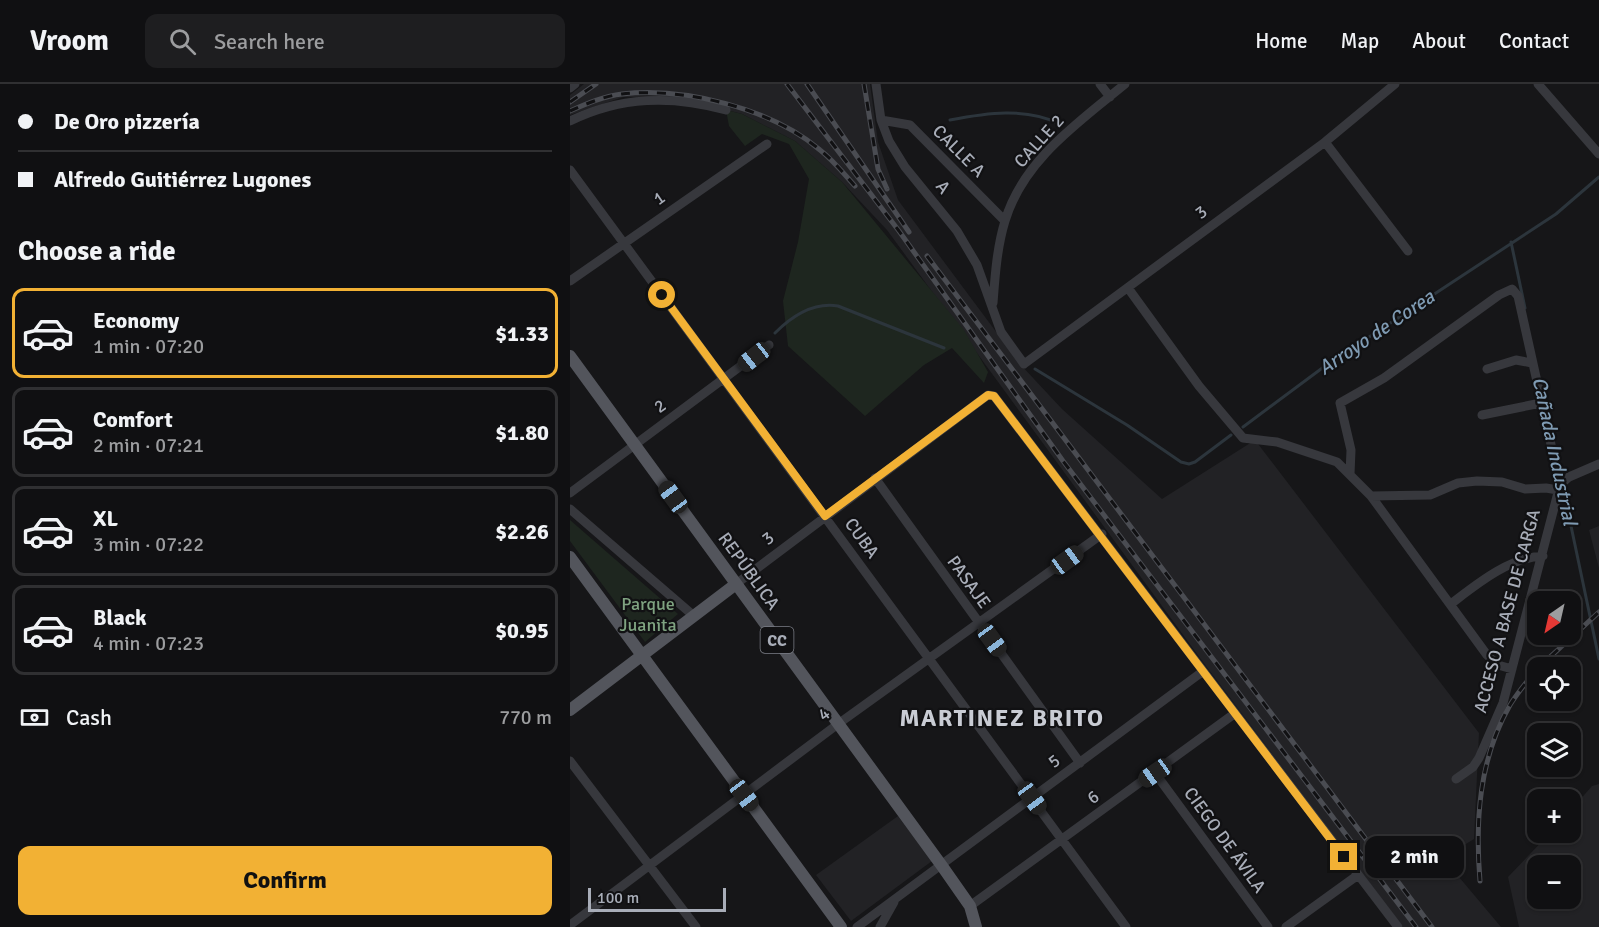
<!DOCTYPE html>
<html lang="en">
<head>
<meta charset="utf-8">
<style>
  :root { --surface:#101012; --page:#1e1e20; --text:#f1f3f6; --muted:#9c9d9f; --line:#303032; --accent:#f2b134 }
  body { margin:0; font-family:Signika,sans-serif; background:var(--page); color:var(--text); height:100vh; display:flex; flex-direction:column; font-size:22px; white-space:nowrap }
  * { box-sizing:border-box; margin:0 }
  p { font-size:20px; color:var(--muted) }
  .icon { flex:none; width:33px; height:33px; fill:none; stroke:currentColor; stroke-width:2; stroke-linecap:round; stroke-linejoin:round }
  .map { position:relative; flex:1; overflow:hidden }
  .panel { display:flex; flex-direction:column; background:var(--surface); width:570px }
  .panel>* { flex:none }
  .hud { display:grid; align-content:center; height:132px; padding:0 18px; background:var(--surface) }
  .needle { width:39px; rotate:214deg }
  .controls { position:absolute; left:957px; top:507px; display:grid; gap:12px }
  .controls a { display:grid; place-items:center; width:54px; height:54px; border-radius:12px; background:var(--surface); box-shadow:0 2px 4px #0004,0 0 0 2px var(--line); font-size:30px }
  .scale { position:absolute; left:18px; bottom:15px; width:138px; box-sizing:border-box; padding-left:6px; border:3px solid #a8adb8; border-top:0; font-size:16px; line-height:21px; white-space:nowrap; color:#a8adb8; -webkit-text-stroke:4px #111113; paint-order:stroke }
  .end { position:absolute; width:27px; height:27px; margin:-14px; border:8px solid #f2b134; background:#111; box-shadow:0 0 0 3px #111 }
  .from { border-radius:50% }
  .bubble { position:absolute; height:42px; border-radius:12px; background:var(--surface); box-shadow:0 2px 4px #0004,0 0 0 2px var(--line); font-size:20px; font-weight:700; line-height:42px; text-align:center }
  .car { position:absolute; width:18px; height:36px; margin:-18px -9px; border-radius:8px; box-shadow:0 0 4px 2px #0007; background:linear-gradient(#222 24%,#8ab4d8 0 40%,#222 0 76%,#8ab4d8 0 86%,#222 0) }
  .hud b { display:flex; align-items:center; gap:21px; height:57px; font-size:22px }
  .hud b+b { border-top:2px solid var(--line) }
  .hud i { width:15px; height:15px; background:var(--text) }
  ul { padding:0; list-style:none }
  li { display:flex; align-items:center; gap:18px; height:90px; margin:0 12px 9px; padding:0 6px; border:3px solid var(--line); border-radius:12px }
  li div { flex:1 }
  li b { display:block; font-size:22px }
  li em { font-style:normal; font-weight:700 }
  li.selected { border-color:var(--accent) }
  li>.icon { width:54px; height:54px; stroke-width:1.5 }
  h2 { padding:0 18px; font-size:27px; line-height:72px }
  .pay { display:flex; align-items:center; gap:15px; height:66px; padding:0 18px; font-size:22px }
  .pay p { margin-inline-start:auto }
  .button { display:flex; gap:12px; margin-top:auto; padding:12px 18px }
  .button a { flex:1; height:69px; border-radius:12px; background:var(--accent); color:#111; font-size:24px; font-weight:700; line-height:69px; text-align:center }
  header { display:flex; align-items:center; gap:36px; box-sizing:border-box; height:84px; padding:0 30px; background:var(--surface); border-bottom:2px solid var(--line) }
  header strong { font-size:28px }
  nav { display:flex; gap:33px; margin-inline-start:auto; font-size:21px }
  .search { width:420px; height:54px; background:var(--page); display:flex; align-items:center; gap:15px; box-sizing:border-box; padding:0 21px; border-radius:12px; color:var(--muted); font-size:22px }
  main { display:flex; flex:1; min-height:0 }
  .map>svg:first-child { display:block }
  .built { fill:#222225; fill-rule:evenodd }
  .green { fill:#1e261f }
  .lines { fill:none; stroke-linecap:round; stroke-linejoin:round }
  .stream { stroke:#2c353c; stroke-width:3 }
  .minor { stroke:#37383d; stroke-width:9 }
  .major { stroke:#53555c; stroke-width:12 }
  .rail-casing { stroke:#4a4c52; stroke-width:5 }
  .rail { stroke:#111113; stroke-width:3; stroke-dasharray:9; stroke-linecap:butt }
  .route { stroke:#f2b134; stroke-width:8 }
  .labels { text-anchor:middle; stroke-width:4.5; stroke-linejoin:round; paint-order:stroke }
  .shield { fill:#111113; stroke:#7b7e86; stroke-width:1.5 }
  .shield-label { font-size:16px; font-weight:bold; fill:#a8adb8 }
  .street-label { font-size:18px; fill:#a8adb8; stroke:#111113 }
  .park-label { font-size:18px; fill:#7fa381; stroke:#111113 }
  .water-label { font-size:20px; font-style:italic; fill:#7f9bb3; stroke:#111113 }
  .district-label { font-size:24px; font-weight:bold; letter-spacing:1.5px; fill:#c9ccd4; stroke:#111113 }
</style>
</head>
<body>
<header>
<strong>Vroom</strong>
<div class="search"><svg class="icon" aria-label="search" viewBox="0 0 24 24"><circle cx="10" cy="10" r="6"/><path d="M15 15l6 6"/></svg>Search here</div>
<nav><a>Home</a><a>Map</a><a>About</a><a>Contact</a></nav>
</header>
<main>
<section class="panel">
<div class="hud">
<b><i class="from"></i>De Oro pizzería</b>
<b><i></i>Alfredo Guitiérrez Lugones</b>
</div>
<h2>Choose a ride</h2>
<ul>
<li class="selected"><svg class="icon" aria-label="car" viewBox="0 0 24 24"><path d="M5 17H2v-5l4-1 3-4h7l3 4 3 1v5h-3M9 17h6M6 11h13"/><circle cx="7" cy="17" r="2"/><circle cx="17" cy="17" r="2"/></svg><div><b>Economy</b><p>1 min · 07:20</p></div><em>$1.33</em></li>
<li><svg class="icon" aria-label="car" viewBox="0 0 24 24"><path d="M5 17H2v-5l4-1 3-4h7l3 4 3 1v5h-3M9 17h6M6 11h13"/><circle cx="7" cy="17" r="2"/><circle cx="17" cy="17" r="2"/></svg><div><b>Comfort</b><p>2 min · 07:21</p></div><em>$1.80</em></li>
<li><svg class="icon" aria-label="car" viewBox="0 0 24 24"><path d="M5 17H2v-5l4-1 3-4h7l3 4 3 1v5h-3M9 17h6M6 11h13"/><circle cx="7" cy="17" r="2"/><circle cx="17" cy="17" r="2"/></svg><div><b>XL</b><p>3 min · 07:22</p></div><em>$2.26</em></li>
<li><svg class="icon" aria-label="car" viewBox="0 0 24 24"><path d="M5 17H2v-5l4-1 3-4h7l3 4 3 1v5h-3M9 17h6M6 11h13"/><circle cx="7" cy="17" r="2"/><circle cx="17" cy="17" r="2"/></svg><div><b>Black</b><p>4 min · 07:23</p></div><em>$0.95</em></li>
</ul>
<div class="pay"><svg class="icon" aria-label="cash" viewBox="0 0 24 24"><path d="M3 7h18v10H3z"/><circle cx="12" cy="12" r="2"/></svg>Cash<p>770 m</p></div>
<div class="button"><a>Confirm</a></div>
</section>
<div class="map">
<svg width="1029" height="843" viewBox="0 0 1029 843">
  <rect width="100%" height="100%" fill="#161618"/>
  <path class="built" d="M14,0H300L308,58L328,116L450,280L492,325L592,415L685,356L909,649L904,755L873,774L931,843H833L630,574L317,146L272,98L225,57L172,30L115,15L53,13L0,31V11Z
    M1029,442V484L1019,446Z
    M1029,700V843H949L938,793L980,749L1000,748L1001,726L1022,702ZM968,782H1000V814H968Z
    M328,732L362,777L281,837L246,791Z"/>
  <path class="green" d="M156,26L172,30L225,57L272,98L394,246L418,288L414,299L382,264L354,281L295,332L218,262L213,217L228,158L239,95L219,60L192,50L175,62L159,42Z
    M0,436L108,530L75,558L0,457Z"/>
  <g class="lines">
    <path class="stream" d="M380,36C416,29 456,23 490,40
      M941,158L955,224
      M205,249C222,232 244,218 268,222L374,264
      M465,285L557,341L611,378L619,380L625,378L661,351
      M673,343L755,282L986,130L1029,93
      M993,404L1029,575"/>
    <path class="minor" d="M306,0L311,36L319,57L335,83L387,147L407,181L431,248L454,280L755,58L825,0
      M530,0L540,13
      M968,0L1029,70
      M0,4L5,0
      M311,36L340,41L435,137
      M0,37C51,12 102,11 156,26
      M755,58L838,167
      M0,86L556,843
      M0,197L197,60
      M558,204L629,302L673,354L707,358L767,378L801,412L917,571L928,581L942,585
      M423,219C425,192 427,163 435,137C453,76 509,38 555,0
      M917,285L946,276L962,279
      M912,331L971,319
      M780,390L781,366L770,319L814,294L929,211L942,205L948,212L990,401
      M305,394L510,679
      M0,409L199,261
      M801,412L860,411L888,399L907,397L932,398L955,405L976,404L988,406
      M0,425L124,532
      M166,500L418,311L424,312L828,843
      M882,519C907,500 940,473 973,472
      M0,677L126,843
      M585,689L698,843
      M886,695L903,683L909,674L933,619L990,401L999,393L1029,380
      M400,822L664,630
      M0,841L268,640L532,450
      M287,843L632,588
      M310,843L324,818
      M716,843L788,791"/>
    <path class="major" d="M0,272L372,782L400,822L406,843
      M0,473L271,843
      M0,626L166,500"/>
    <g class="rail-casing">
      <path id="rail" d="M217,0L329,147L493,377L846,843
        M237,0L339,148
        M294,0L308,85L317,105
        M0,18L26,0
        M0,27C16,20 34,12 52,10C114,3 201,24 250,66C263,76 274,90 285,102
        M357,172L862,843
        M968,584L1029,528
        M910,797C905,737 909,675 940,621C948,608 958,596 968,584"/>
    </g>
    <use href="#rail" class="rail"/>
  </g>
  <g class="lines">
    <path class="route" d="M92,211L255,432L418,311L424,312L774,773"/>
  </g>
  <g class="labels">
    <rect class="shield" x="190.5" y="543" width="33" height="26" rx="4.5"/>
    <g class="shield-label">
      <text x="207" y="562">CC</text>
    </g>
    <g class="street-label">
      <text transform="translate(469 57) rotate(-48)" y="6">CALLE 2</text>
      <text transform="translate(389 67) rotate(45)" y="6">CALLE A</text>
      <text transform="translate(373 103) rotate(51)" y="6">A</text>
      <text transform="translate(89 114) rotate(-35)" y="6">1</text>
      <text transform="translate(631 128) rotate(-37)" y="6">3</text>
      <text transform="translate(90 322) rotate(-36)" y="6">2</text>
      <text transform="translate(198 454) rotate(-38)" y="6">3</text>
      <text transform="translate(292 454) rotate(54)" y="6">CUBA</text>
      <text transform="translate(179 487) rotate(54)" y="6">REPÚBLICA</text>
      <text transform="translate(399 498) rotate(54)" y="6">PASAJE</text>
      <text transform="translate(937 527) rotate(-75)" y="6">ACCESO A BASE DE CARGA</text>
      <text transform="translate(254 630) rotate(-36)" y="6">4</text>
      <text transform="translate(484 677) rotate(-37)" y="6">5</text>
      <text transform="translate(523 713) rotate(-35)" y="6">6</text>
      <text transform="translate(655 756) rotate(54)" y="6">CIEGO DE ÁVILA</text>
    </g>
    <g class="park-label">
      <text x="78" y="526">Parque<tspan x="78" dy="21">Juanita</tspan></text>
    </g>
    <g class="water-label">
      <text transform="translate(806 248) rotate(-34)" y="7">Arroyo de Corea</text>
      <text transform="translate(985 367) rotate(78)" y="7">Cañada Industrial</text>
    </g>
    <g class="district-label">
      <text x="432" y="642">MARTINEZ BRITO</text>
    </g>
  </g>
</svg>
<div class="controls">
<a><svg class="needle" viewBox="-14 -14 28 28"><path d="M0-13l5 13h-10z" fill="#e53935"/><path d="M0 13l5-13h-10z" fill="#9c9d9f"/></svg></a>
<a><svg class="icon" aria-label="locate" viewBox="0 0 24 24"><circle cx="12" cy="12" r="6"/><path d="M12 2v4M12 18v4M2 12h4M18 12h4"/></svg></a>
<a><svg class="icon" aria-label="layers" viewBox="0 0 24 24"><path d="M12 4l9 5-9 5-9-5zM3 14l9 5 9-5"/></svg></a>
<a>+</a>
<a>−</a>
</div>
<div class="scale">100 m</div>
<i class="end from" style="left:92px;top:211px"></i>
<i class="end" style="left:774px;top:773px"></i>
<div class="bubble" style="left:795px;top:752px;width:99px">2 min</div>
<i class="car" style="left:184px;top:273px;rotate:232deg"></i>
<i class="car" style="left:103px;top:413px;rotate:324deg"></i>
<i class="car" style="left:497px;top:476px;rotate:54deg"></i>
<i class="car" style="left:422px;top:556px;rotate:144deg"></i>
<i class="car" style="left:585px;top:689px;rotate:235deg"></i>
<i class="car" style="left:174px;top:711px;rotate:143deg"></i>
<i class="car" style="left:462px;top:714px;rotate:144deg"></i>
</div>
</main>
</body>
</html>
